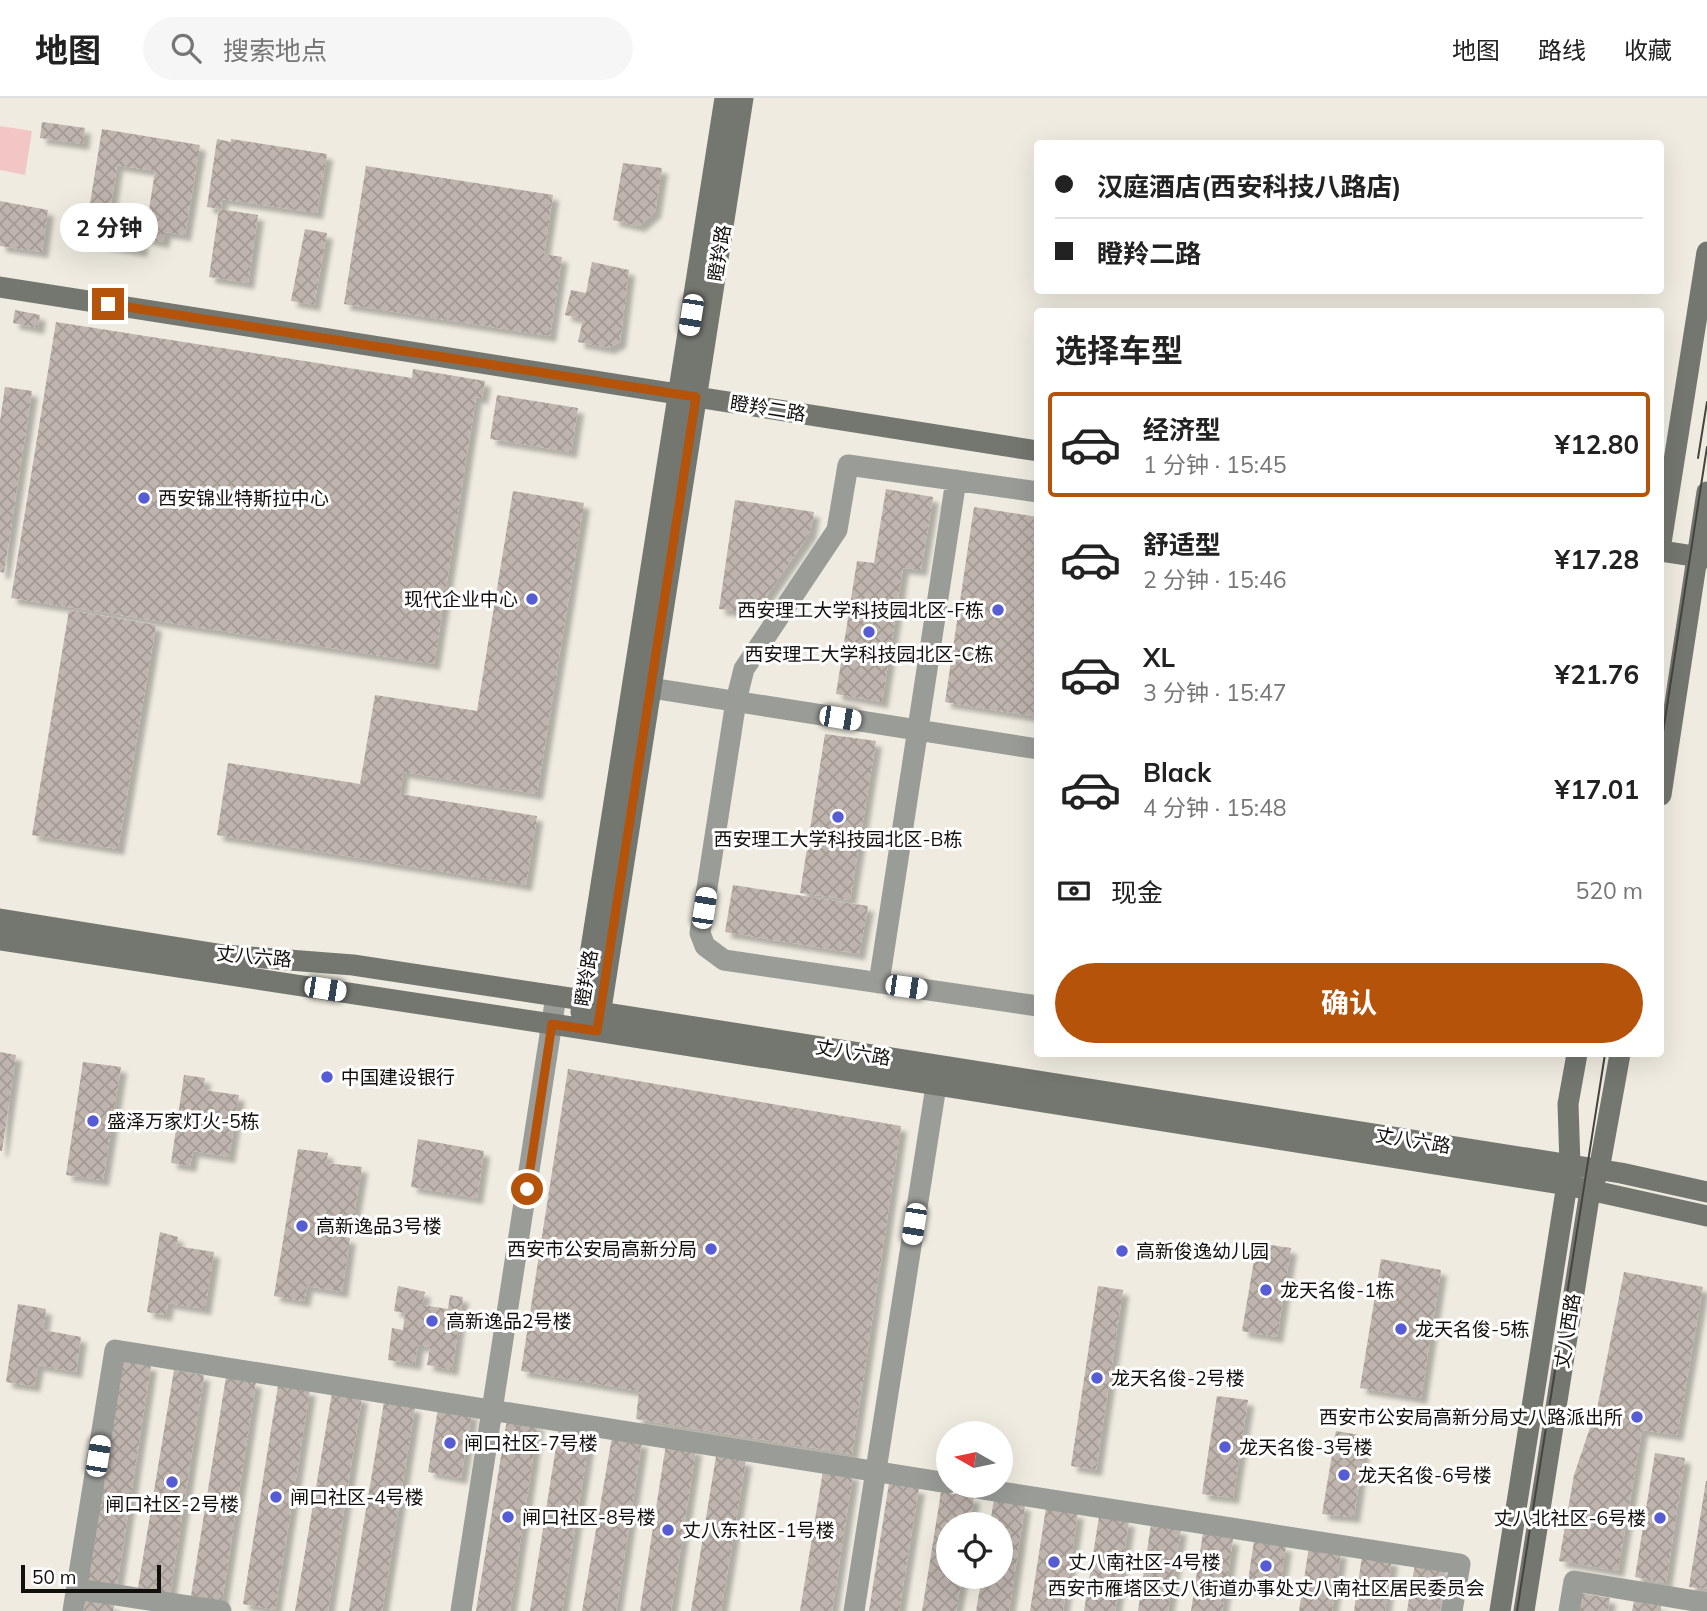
<!DOCTYPE html>
<html lang="zh">
<head>
<meta charset="utf-8">
<style>
  :root { --surface:#fff; --page:#f6f6f6; --text:#222; --muted:#767676; --line:#e0e0e0; --accent:#b45309 }
  body { margin:0; font-family:Mulish,"Noto Sans SC",sans-serif; background:var(--page); color:var(--text); height:100vh; display:flex; flex-direction:column; font-size:26px; white-space:nowrap }
  * { box-sizing:border-box; margin:0 }
  p { font-size:23px; color:var(--muted) }
  .icon { flex:none; width:38px; height:38px; fill:none; stroke:currentColor; stroke-width:2; stroke-linecap:round; stroke-linejoin:round }
  .map { position:relative; flex:1; overflow:hidden }
  .sheet { position:absolute; left:1034px; top:210px; width:630px; height:749px; display:flex; flex-direction:column; background:var(--surface); border-radius:7px; box-shadow:0 7px 28px #0002 }
  .sheet>* { flex:none }
  .guide { position:absolute; left:1034px; top:42px; width:630px; height:154px; border-radius:7px; box-shadow:0 7px 28px #0002; display:grid; align-content:center; height:154px; padding:0 21px; background:var(--surface) }
  .needle { width:46px; rotate:279deg }
  .tools { position:absolute; left:936px; top:1323px; display:grid; gap:14px }
  .tools a { display:grid; place-items:center; width:77px; height:77px; border-radius:50%; background:var(--surface); box-shadow:0 7px 28px #0002; font-size:35px }
  .scale { position:absolute; left:21px; bottom:18px; width:140px; box-sizing:border-box; padding-left:7px; border:4px solid #12100d; border-top:0; font-size:19px; line-height:24px; white-space:nowrap; color:#12100d; -webkit-text-stroke:5px #fff; paint-order:stroke }
  .end { position:absolute; width:32px; height:32px; margin:-16px; border:9px solid #b45309; background:#fff; box-shadow:0 0 0 4px #fff }
  .from { border-radius:50% }
  .bubble { position:absolute; height:49px; border-radius:24px; background:var(--surface); box-shadow:0 7px 28px #0002; font-size:23px; font-weight:700; line-height:49px; text-align:center }
  .car { position:absolute; width:21px; height:42px; margin:-21px -10px; border-radius:9px; box-shadow:0 0 5px 2px #0007; background:linear-gradient(#fff 24%,#345 0 40%,#fff 0 76%,#345 0 86%,#fff 0) }
  .guide b { display:flex; align-items:center; gap:24px; height:66px; font-size:26px }
  .guide b+b { border-top:2px solid var(--line) }
  .guide i { width:18px; height:18px; background:var(--text) }
  ul { padding:0; list-style:none }
  li { display:flex; align-items:center; gap:21px; height:105px; margin:0 14px 10px; padding:0 7px; border:4px solid transparent; border-radius:7px }
  li div { flex:1 }
  li b { display:block; font-size:26px }
  li em { font-style:normal; font-weight:700 }
  li.on { border-color:var(--accent) }
  li>.icon { width:63px; height:63px; stroke-width:1.5 }
  h2 { padding:0 21px; font-size:32px; line-height:84px }
  .pay { display:flex; align-items:center; gap:18px; height:77px; padding:0 21px; font-size:26px }
  .pay p { margin-inline-start:auto }
  .cta { display:flex; gap:14px; margin-top:auto; padding:14px 21px }
  .cta a { flex:1; height:80px; border-radius:42px; background:var(--accent); color:#fff; font-size:28px; font-weight:700; line-height:80px; text-align:center }
  header { display:flex; align-items:center; gap:42px; box-sizing:border-box; height:98px; padding:0 35px; background:var(--surface); border-bottom:2px solid var(--line) }
  header strong { font-size:33px }
  nav { display:flex; gap:38px; margin-inline-start:auto; font-size:24px }
  .search { width:490px; height:63px; background:var(--page); display:flex; align-items:center; gap:18px; box-sizing:border-box; padding:0 24px; border-radius:38px; color:var(--muted); font-size:26px }
  .map>svg:first-child { display:block }
  .grass { fill:#f1c6c5 }
  .building { fill:url(#building-cross-hatch); fill-rule:evenodd; filter:url(#shadow) }
  .lines { fill:none; stroke-linecap:round; stroke-linejoin:round }
  .street { stroke:#9a9c98; stroke-width:21 }
  .secondary { stroke:#747670; stroke-width:21 }
  .tram { stroke:#46443f; stroke-width:2 }
  .route { stroke:#b45309; stroke-width:9 }
  .poi-dot { fill:#565dd4; stroke:#fff; stroke-width:2.5 }
  .labels { text-anchor:middle; stroke-width:6; stroke-linejoin:round; paint-order:stroke }
  .street-label { font-size:19px; fill:#12100d; stroke:#fff }
  .poi-label { font-size:19px; fill:#12100d; stroke:#fff; text-anchor:start }
</style>
</head>
<body>
<header>
<strong>地图</strong>
<div class="search"><svg class="icon" aria-label="search" viewBox="0 0 24 24"><circle cx="10" cy="10" r="6"/><path d="M15 15l6 6"/></svg>搜索地点</div>
<nav><a>地图</a><a>路线</a><a>收藏</a></nav>
</header>
<div class="map">
<svg width="1707" height="1513" viewBox="0 0 1707 1513">
  <defs>
    <pattern id="building-cross-hatch" width="8" height="8" patternUnits="userSpaceOnUse" patternTransform="scale(1.75)"><rect width="8" height="8" fill="#bfb4ae"/><path d="M0 0l8 8M0 8l8-8" fill="none" stroke="#a39a94"/></pattern>
    <filter id="shadow"><feDropShadow dx="6" dy="6" stdDeviation="2" flood-color="#0004"/></filter>
  </defs>
  <rect width="100%" height="100%" fill="#efebe0"/>
  <path class="grass" d="M0,28L32,33L25,77L0,72Z"/>
  <path class="building" d="M42,24L85,30L83,46L40,40Z
    M102,31L200,47L185,137L165,134L163,144L143,140L141,153L84,143ZM117,67L155,73L149,112L111,106Z
    M217,41L231,44V41L327,56L317,115L222,101L221,111L207,109Z
    M623,65L662,70L655,114L639,128L613,122Z
    M366,68L553,97L544,156L562,159L550,238L344,206Z
    M0,103L48,112L42,154L0,148Z
    M219,111L258,117L248,185L209,179Z
    M305,131L327,135L314,207L291,203Z
    M592,164L629,172L620,244L609,250L578,244L583,221L565,217L571,192L586,195Z
    M15,212L40,217L38,230L13,225Z
    M56,224L412,280L413,271L485,283L482,300L476,299L434,566L11,500Z
    M5,289L32,293L4,475L0,474V323Z
    M497,297L578,310L571,354L490,341Z
    M886,391L933,399L921,472L903,470L882,604L836,596L857,463L874,465Z
    M513,393L584,405L537,696L403,674L400,696L537,718L526,787L217,737L228,665L360,686L375,597L477,613Z
    M735,402L814,414L810,435L755,515L719,511Z
    M974,409L1038,419V619L945,604Z
    M69,512L156,527L118,751L32,737Z
    M825,636L876,643L850,802L800,795Z
    M733,787L868,808L859,856L725,834Z
    M0,954L16,957L2,1053H0Z
    M83,964L121,969L103,1082L66,1077Z
    M568,971L901,1028L852,1356L636,1321L639,1293L521,1273Z
    M184,977L205,980L203,992L239,997L229,1059L193,1053L190,1068L171,1065Z
    M418,1041L484,1053L477,1100L411,1089Z
    M298,1051L328,1055L326,1065L362,1069L353,1122L319,1117L317,1135L350,1140L342,1194L307,1188L304,1203L274,1198Z
    M160,1134L178,1139L176,1148L214,1154L205,1211L168,1205L166,1217L147,1214Z
    M1257,1145L1291,1150L1277,1239L1242,1233Z
    M1381,1161L1441,1172L1421,1300L1360,1290Z
    M1624,1174L1703,1189L1677,1337L1642,1332L1618,1473L1559,1463L1574,1377L1598,1306Z
    M398,1188L425,1194L422,1207L448,1211L450,1197L463,1199L452,1272L427,1267L430,1249L418,1247L415,1266L388,1262L392,1230L403,1232L405,1215L394,1213Z
    M1098,1188L1123,1192L1096,1372L1071,1368Z
    M18,1206L46,1211L43,1232L81,1239L76,1274L38,1267L34,1288L6,1284Z
    M120,1263L151,1267L117,1487L85,1482Z
    M174,1272L204,1277L170,1496L138,1490Z
    M226,1279L256,1284L222,1503L191,1498Z
    M278,1288L310,1292L275,1512L243,1506Z
    M332,1295L362,1299L328,1513H295Z
    M1217,1298L1248,1302L1233,1400L1202,1396Z
    M384,1304L415,1309L382,1513H349Z
    M438,1310L472,1315L461,1380L428,1374Z
    M507,1321L538,1326L510,1513H476Z
    M559,1330L590,1336L562,1513H530Z
    M1336,1333L1366,1338L1354,1419L1322,1416Z
    M612,1339L642,1344L616,1513H582Z
    M666,1346L696,1351L671,1513H640Z
    M1655,1355L1685,1360L1666,1485L1635,1479Z
    M716,1358L746,1362L721,1513H691Z
    M823,1373L853,1376L832,1513H800Z
    M1706,1383H1707V1491L1689,1489Z
    M889,1385L919,1390L899,1513H869Z
    M941,1394L974,1399L970,1426H948V1479H962L956,1513H922Z
    M994,1401L1025,1407L1009,1513H976L982,1479H1001V1426H990Z
    M1046,1410L1078,1415L1063,1513H1030Z
    M1099,1419L1129,1423L1115,1513H1084Z
    M1151,1426L1181,1431L1168,1513H1138Z
    M1203,1435L1233,1441L1222,1513H1191Z
    M1254,1443L1286,1448L1279,1493L1247,1489Z
    M1309,1449L1341,1454L1332,1513H1299Z
    M1362,1458L1392,1462L1385,1513H1354Z
    M1415,1466L1446,1471L1440,1513H1407Z
    M1580,1495L1610,1500L1608,1513H1577Z
    M85,1502L114,1507L113,1513H84Z
    M1634,1503L1661,1508V1513H1632Z"/>
  <g class="lines">
    <path class="street" d="M1038,394L848,367L837,432L744,571L736,603L700,835L705,848L724,862L1038,908
      M651,590L1038,651
      M879,885L956,382
      M963,1388L1460,1466L1452,1513
      M77,1491L221,1513
      M73,1513L115,1252L948,1385
      M461,1513L556,898
      M854,1513L936,988
      M1569,1513L1574,1483L1707,1505"/>
    <path class="secondary" d="M0,189L1038,353
      M1661,445L1707,154
      M1661,453L1707,460
      M1661,697L1707,394
      M0,821L224,857L353,867L583,902L600,914L1621,1075L1707,1094
      M0,842L578,930L1567,1087L1707,1118
      M581,914L725,0
      M599,924L743,0
      M1500,1513L1570,1067L1568,1006L1577,956
      M1524,1513L1590,1093L1599,1072L1620,956"/>
    <path class="tram" d="M1698,360L1707,304
      M1661,647L1707,349
      M1517,1513L1605,956"/>
  </g>
  <g class="lines">
    <path class="route" d="M108,206L696,299L597,933L552,926L527,1091"/>
  </g>
  <g class="poi-dot">
    <circle cx="144" cy="400" r="7"/>
    <circle cx="532" cy="501" r="7"/>
    <circle cx="998" cy="512" r="7"/>
    <circle cx="869" cy="534" r="7"/>
    <circle cx="838" cy="719" r="7"/>
    <circle cx="327" cy="979" r="7"/>
    <circle cx="93" cy="1023" r="7"/>
    <circle cx="302" cy="1128" r="7"/>
    <circle cx="711" cy="1151" r="7"/>
    <circle cx="1122" cy="1153" r="7"/>
    <circle cx="1266" cy="1192" r="7"/>
    <circle cx="432" cy="1223" r="7"/>
    <circle cx="1401" cy="1231" r="7"/>
    <circle cx="1097" cy="1280" r="7"/>
    <circle cx="1637" cy="1319" r="7"/>
    <circle cx="450" cy="1345" r="7"/>
    <circle cx="1225" cy="1349" r="7"/>
    <circle cx="1344" cy="1377" r="7"/>
    <circle cx="172" cy="1384" r="7"/>
    <circle cx="276" cy="1399" r="7"/>
    <circle cx="508" cy="1419" r="7"/>
    <circle cx="1660" cy="1420" r="7"/>
    <circle cx="668" cy="1432" r="7"/>
    <circle cx="1054" cy="1464" r="7"/>
    <circle cx="1266" cy="1468" r="7"/>
  </g>
  <g class="labels">
    <g class="street-label">
      <text transform="translate(719 155) rotate(-81)" y="7">瞪羚路</text>
      <text transform="translate(768 310) rotate(9)" y="7">瞪羚二路</text>
      <text transform="translate(254 858) rotate(5)" y="7">丈八六路</text>
      <text transform="translate(586 880) rotate(-81)" y="7">瞪羚路</text>
      <text transform="translate(853 954) rotate(9)" y="7">丈八六路</text>
      <text transform="translate(1413 1042) rotate(9)" y="7">丈八六路</text>
      <text transform="translate(1567 1233) rotate(-81)" y="7">丈八西路</text>
    </g>
    <g class="poi-label">
      <text x="158" y="407">西安锦业特斯拉中心</text>
      <text x="518" y="508" text-anchor="end">现代企业中心</text>
      <text x="984" y="519" text-anchor="end">西安理工大学科技园北区-F栋</text>
      <text x="869" y="563" text-anchor="middle">西安理工大学科技园北区-C栋</text>
      <text x="838" y="748" text-anchor="middle">西安理工大学科技园北区-B栋</text>
      <text x="341" y="986">中国建设银行</text>
      <text x="107" y="1030">盛泽万家灯火-5栋</text>
      <text x="316" y="1135">高新逸品3号楼</text>
      <text x="697" y="1158" text-anchor="end">西安市公安局高新分局</text>
      <text x="1136" y="1160">高新俊逸幼儿园</text>
      <text x="1280" y="1199">龙天名俊-1栋</text>
      <text x="446" y="1230">高新逸品2号楼</text>
      <text x="1415" y="1238">龙天名俊-5栋</text>
      <text x="1111" y="1287">龙天名俊-2号楼</text>
      <text x="1623" y="1326" text-anchor="end">西安市公安局高新分局丈八路派出所</text>
      <text x="464" y="1352">闸口社区-7号楼</text>
      <text x="1239" y="1356">龙天名俊-3号楼</text>
      <text x="1358" y="1384">龙天名俊-6号楼</text>
      <text x="290" y="1406">闸口社区-4号楼</text>
      <text x="172" y="1413" text-anchor="middle">闸口社区-2号楼</text>
      <text x="522" y="1426">闸口社区-8号楼</text>
      <text x="1646" y="1427" text-anchor="end">丈八北社区-6号楼</text>
      <text x="682" y="1439">丈八东社区-1号楼</text>
      <text x="1068" y="1471">丈八南社区-4号楼</text>
      <text x="1266" y="1497" text-anchor="middle">西安市雁塔区丈八街道办事处丈八南社区居民委员会</text>
    </g>
  </g>
</svg>
<div class="tools">
<a><svg class="needle" viewBox="-14 -14 28 28"><path d="M0-13l5 13h-10z" fill="#e53935"/><path d="M0 13l5-13h-10z" fill="#767676"/></svg></a>
<a><svg class="icon" aria-label="locate" viewBox="0 0 24 24"><circle cx="12" cy="12" r="6"/><path d="M12 2v4M12 18v4M2 12h4M18 12h4"/></svg></a>
</div>
<div class="scale">50 m</div>
<i class="end from" style="left:527px;top:1091px"></i>
<i class="end" style="left:108px;top:206px"></i>
<div class="bubble" style="left:60px;top:105px;width:98px">2 分钟</div>
<i class="car" style="left:691px;top:217px;rotate:189deg"></i>
<i class="car" style="left:840px;top:620px;rotate:99deg"></i>
<i class="car" style="left:704px;top:810px;rotate:9deg"></i>
<i class="car" style="left:906px;top:889px;rotate:98deg"></i>
<i class="car" style="left:325px;top:891px;rotate:99deg"></i>
<i class="car" style="left:914px;top:1126px;rotate:189deg"></i>
<i class="car" style="left:98px;top:1358px;rotate:9deg"></i>
<div class="guide">
<b><i class="from"></i>汉庭酒店(西安科技八路店)</b>
<b><i></i>瞪羚二路</b>
</div>
<section class="sheet">
<h2>选择车型</h2>
<ul>
<li class="on"><svg class="icon" aria-label="car" viewBox="0 0 24 24"><path d="M5 17H2v-5l4-1 3-4h7l3 4 3 1v5h-3M9 17h6M6 11h13"/><circle cx="7" cy="17" r="2"/><circle cx="17" cy="17" r="2"/></svg><div><b>经济型</b><p>1 分钟 · 15:45</p></div><em>¥12.80</em></li>
<li><svg class="icon" aria-label="car" viewBox="0 0 24 24"><path d="M5 17H2v-5l4-1 3-4h7l3 4 3 1v5h-3M9 17h6M6 11h13"/><circle cx="7" cy="17" r="2"/><circle cx="17" cy="17" r="2"/></svg><div><b>舒适型</b><p>2 分钟 · 15:46</p></div><em>¥17.28</em></li>
<li><svg class="icon" aria-label="car" viewBox="0 0 24 24"><path d="M5 17H2v-5l4-1 3-4h7l3 4 3 1v5h-3M9 17h6M6 11h13"/><circle cx="7" cy="17" r="2"/><circle cx="17" cy="17" r="2"/></svg><div><b>XL</b><p>3 分钟 · 15:47</p></div><em>¥21.76</em></li>
<li><svg class="icon" aria-label="car" viewBox="0 0 24 24"><path d="M5 17H2v-5l4-1 3-4h7l3 4 3 1v5h-3M9 17h6M6 11h13"/><circle cx="7" cy="17" r="2"/><circle cx="17" cy="17" r="2"/></svg><div><b>Black</b><p>4 分钟 · 15:48</p></div><em>¥17.01</em></li>
</ul>
<div class="pay"><svg class="icon" aria-label="cash" viewBox="0 0 24 24"><path d="M3 7h18v10H3z"/><circle cx="12" cy="12" r="2"/></svg>现金<p>520 m</p></div>
<div class="cta"><a>确认</a></div>
</section>
</div>
</body>
</html>
